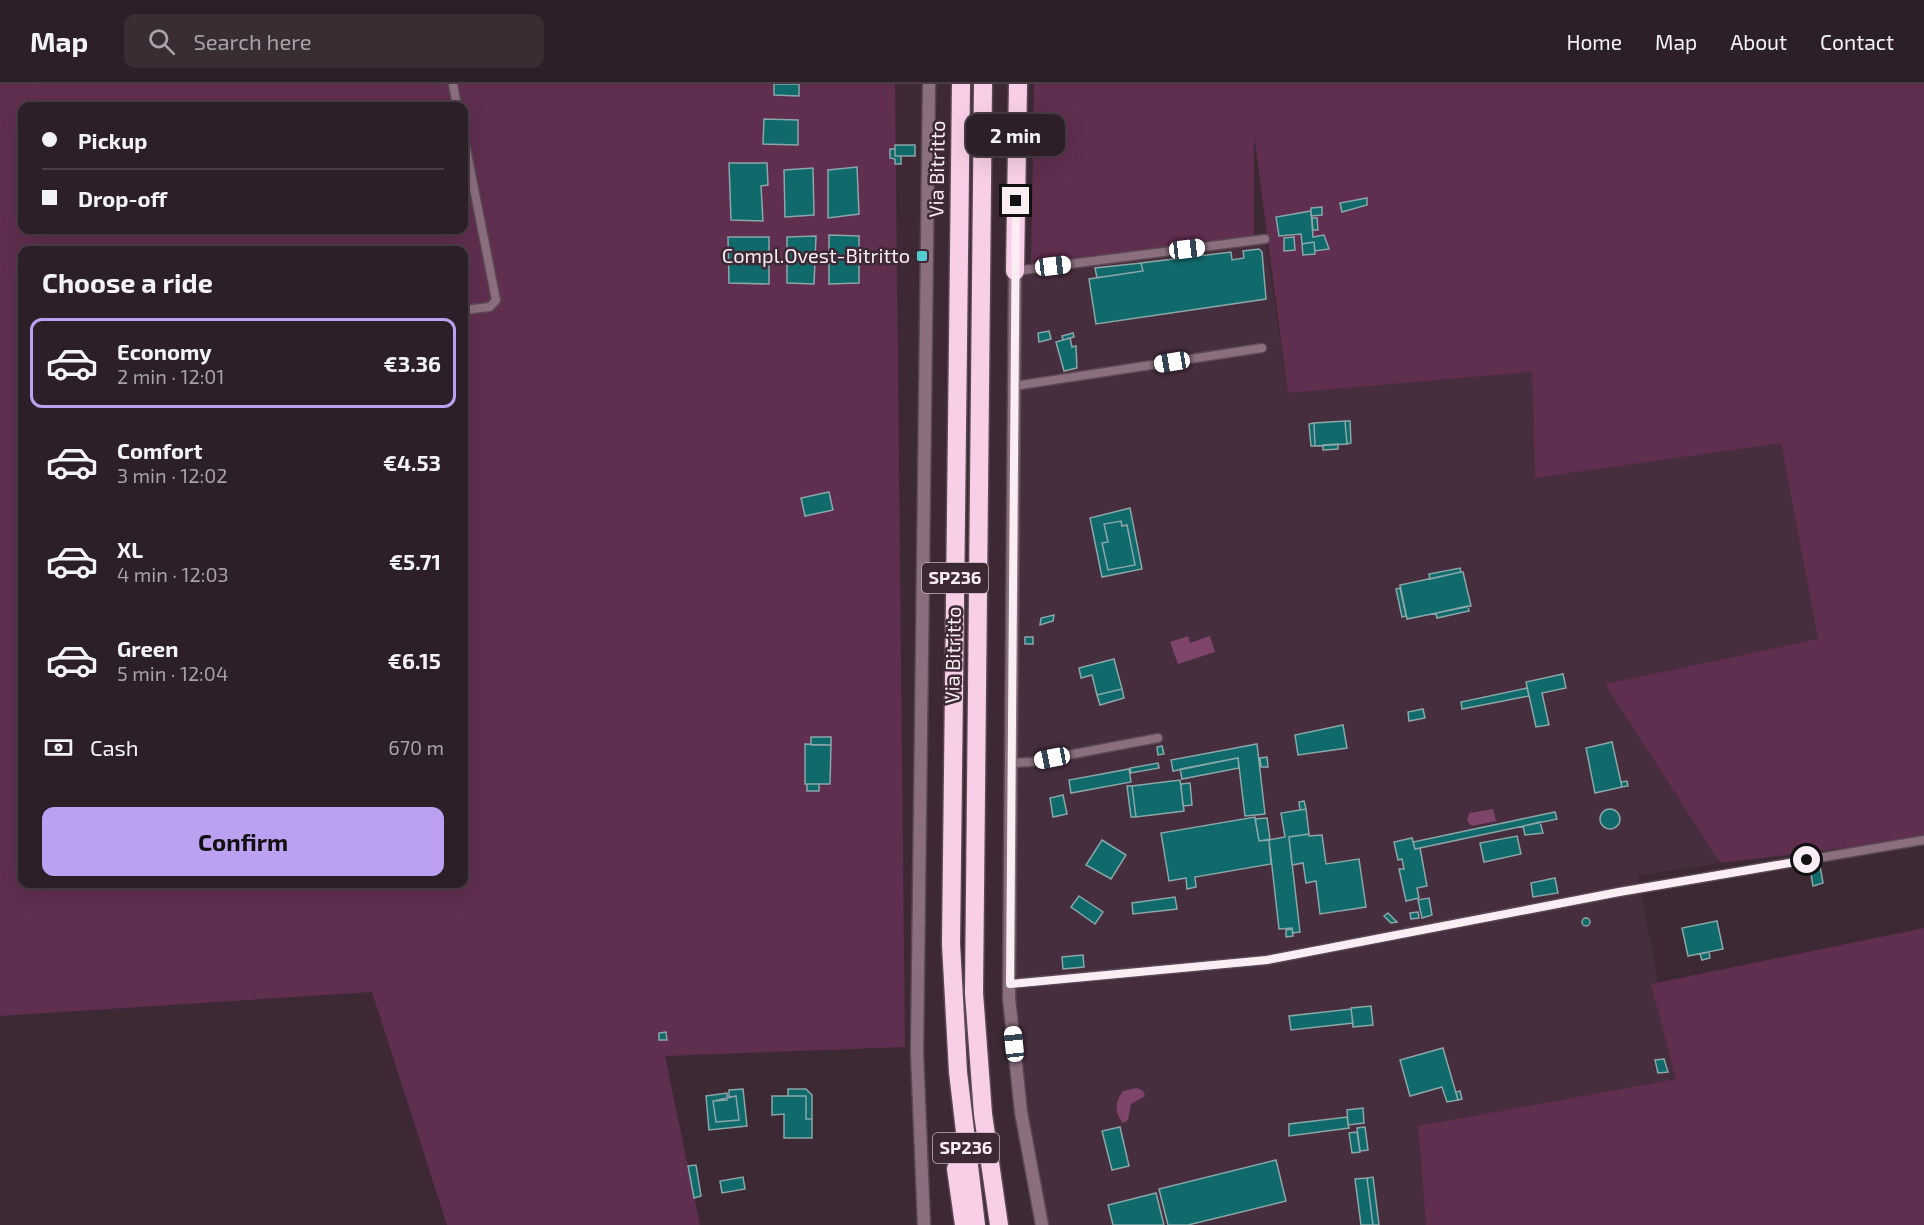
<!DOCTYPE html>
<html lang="en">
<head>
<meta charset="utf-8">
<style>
  :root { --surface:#2d1f27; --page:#392c33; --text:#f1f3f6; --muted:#a7a2a7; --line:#483d44; --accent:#bca0f2 }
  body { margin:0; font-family:"Exo 2",sans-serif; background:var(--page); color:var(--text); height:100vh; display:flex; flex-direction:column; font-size:22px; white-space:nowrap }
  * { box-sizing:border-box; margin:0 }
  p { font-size:20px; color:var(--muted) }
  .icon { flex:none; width:33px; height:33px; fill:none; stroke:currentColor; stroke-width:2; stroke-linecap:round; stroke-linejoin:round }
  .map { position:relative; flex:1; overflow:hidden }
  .side { position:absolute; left:18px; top:162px; width:450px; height:642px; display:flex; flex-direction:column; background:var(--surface); border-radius:12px; box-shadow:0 6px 24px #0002,0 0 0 2px var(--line) }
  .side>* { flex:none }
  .hud { position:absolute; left:18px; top:18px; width:450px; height:132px; border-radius:12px; box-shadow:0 6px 24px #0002,0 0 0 2px var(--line); display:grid; align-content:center; height:132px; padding:0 24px; background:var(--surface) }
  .end { position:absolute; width:27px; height:27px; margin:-14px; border:8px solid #faedf4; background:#111; box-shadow:0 0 0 3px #111 }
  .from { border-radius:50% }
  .bubble { position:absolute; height:42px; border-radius:12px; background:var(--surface); box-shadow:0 6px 24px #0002,0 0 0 2px var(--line); font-size:20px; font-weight:700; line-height:42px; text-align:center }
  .car { position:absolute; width:18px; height:36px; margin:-18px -9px; border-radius:8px; box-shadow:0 0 4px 2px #0007; background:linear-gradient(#fff 24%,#345 0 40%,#fff 0 76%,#345 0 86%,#fff 0) }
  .hud b { display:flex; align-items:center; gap:21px; height:57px; font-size:22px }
  .hud b+b { border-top:2px solid var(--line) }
  .hud i { width:15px; height:15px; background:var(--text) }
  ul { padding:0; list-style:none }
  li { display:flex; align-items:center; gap:18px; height:90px; margin:0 12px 9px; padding:0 12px; border:3px solid transparent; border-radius:12px }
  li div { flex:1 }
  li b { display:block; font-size:22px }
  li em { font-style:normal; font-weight:700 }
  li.selected { border-color:var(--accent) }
  li>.icon { width:54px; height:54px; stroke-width:1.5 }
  h2 { padding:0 24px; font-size:27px; line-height:72px }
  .pay { display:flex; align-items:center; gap:15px; height:66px; padding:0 24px; font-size:22px }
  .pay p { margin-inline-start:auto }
  .button { display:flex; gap:12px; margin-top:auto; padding:12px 24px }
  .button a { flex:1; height:69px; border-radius:12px; background:var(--accent); color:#111; font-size:24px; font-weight:700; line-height:69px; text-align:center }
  header { display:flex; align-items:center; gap:36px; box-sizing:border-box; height:84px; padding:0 30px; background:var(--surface); border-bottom:2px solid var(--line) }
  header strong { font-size:28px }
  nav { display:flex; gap:33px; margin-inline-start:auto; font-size:21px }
  .search { width:420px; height:54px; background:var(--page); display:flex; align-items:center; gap:15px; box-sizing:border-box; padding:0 21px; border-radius:12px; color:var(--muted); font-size:22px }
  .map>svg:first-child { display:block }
  .built { fill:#472e3e }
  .green { fill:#602e4f; fill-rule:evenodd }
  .water { fill:#7f446a }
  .building { fill:#10696b; stroke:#89a7a8; stroke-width:1.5; fill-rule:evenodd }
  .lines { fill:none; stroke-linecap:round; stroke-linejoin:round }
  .lane-casing { stroke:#5a4853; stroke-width:11 }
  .street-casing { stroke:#5a4853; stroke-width:15 }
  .highway-casing { stroke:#5a4853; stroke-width:21 }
  .lane { stroke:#8b6f7f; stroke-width:8 }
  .street { stroke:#8b6f7f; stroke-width:12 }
  .highway { stroke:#f9cfe8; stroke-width:18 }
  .route { stroke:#faedf4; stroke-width:8 }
  .poi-dot { fill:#52ccd0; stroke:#3c2934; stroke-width:2 }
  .labels { text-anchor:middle; stroke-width:5; stroke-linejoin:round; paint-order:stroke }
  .shield { fill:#3c2934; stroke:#c1b2ba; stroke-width:1.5 }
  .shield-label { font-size:18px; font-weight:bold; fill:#faedf4 }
  .street-label { font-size:20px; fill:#faedf4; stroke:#3c2934 }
  .poi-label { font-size:20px; fill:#faedf4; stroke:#3c2934; text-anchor:end }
</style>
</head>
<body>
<header>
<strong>Map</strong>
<div class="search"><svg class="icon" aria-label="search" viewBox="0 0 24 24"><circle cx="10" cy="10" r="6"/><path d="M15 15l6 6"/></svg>Search here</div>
<nav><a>Home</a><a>Map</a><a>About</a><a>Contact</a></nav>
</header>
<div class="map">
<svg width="1924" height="1141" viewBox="0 0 1924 1141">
  <rect width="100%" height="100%" fill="#3c2934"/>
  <path class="built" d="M1265,155L1288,309L1532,288L1535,394L1781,359L1818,555L1606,600L1720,779L1638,791L1676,995L1418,1042L1426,1141H1043L1009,900L1015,187Z"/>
  <path class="green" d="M0,0H895L905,963L665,972L700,1141H447L372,908L0,932ZM22,22H464V146H22ZM22,166H464V800H22Z
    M1034,0H1924V754L1720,779L1605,600L1818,555L1781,359L1535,394L1532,288L1288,309L1254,51V157L1031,185Z
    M1924,844V1141H1426L1418,1042L1676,995L1651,900Z"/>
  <path class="water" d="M1188,552L1190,559L1210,552L1215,568L1178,580L1170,558Z
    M1493,725L1496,737L1472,742L1467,737L1469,729Z
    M1137,1004L1143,1007L1145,1012L1131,1020L1128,1036L1123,1039C1114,1029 1115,1017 1123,1007Z"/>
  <path class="building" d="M774,0H799V12L774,11Z
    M1040,34L1041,43H1033L1032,35Z
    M764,35L798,36V61L763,60Z
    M895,61H915V72H895Z
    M890,65H895V72H901V80H895V75L890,74Z
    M729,79H767L768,101L761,102L763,137L731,136Z
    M857,83L859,130L828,134V86Z
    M813,84L814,131L785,133L784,86Z
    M1367,114V121L1342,128L1340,119Z
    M1322,123V131L1311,132V124Z
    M1311,127L1313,153L1324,151L1329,165L1315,167L1314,158L1302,160L1301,150L1279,152L1276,133Z
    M1312,134H1317L1318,146H1313Z
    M829,151L859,152V199L829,200Z
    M816,152L814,200L787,199V153Z
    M728,153H769V200L729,199Z
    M1294,153L1295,166L1284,167V154Z
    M1314,158L1315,170L1303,171L1302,160Z
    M1259,165L1262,168L1266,215L1096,240L1089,195L1143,187L1141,179L1231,168L1232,176L1244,174L1243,167Z
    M1141,179L1143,187L1097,194L1095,184Z
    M1049,247L1051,255L1039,258L1038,249Z
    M1073,249L1074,253L1063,256L1062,252Z
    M1070,254L1072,263L1076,262L1077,284L1064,287L1056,258Z
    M1345,337H1350L1351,359L1347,360Z
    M1345,337L1347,360L1315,362L1314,339Z
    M1314,339L1315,362H1311L1309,340Z
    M1338,360V365L1323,366V361Z
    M829,408L833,426L805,432L801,414Z
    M1130,424L1142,485L1102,493L1090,434ZM1121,437L1122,442L1127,441L1135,481L1108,486L1102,459L1108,458L1104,440Z
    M1121,437L1122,442L1127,441L1135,481L1108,486L1102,459L1108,458L1104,440Z
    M1460,484L1461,488L1430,495L1429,490Z
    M1461,488H1463L1471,522L1407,535L1400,501Z
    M1400,504L1406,532L1402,533L1396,505Z
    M1468,522L1469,527L1437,534L1436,529Z
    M1054,531L1053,537L1040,541L1041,534Z
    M1025,553H1033V560H1025Z
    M1114,575L1122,605L1097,611L1092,591L1081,594L1079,584Z
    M1563,590L1566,604L1542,609L1549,641L1536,643L1526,598Z
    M1527,604L1529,612L1462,625L1461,618Z
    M1122,605L1124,614L1100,621L1097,611Z
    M1423,625L1425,634L1409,637L1408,628Z
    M1343,641L1347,664L1298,671L1295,651Z
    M811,653H831V661H811Z
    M1612,658L1622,703L1595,709L1586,664Z
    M805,660L831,661L830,700H805Z
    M1257,660L1265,730L1245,732L1238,674L1173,687L1171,676Z
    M1162,662L1164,670L1158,671L1157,663Z
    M1267,673L1268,683H1261L1260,674Z
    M1238,674L1239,684L1182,695L1180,685Z
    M1158,679L1159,684L1131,689L1130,684Z
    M1129,685L1131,698L1071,709L1069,696Z
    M1180,696L1184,727L1136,733L1132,702Z
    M1627,697L1628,702L1622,703L1621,698Z
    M1190,699L1192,721L1183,722L1181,700Z
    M807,700H819V707H807Z
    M1127,702H1132L1136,733H1131Z
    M1063,711L1067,730L1053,733L1050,714Z
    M1304,717L1306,725L1300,726L1299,718Z
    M1600 735a10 10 0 1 1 20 0a10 10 0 1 1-20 0Z
    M1306,725L1309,750L1289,753L1300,848L1293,849L1292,844L1279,845L1269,756L1285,753L1281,729Z
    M1555,728L1557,735L1415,765L1413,758Z
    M1255,733L1259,757L1269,756L1271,780L1195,793L1196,803L1187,805L1186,794L1169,797L1161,749Z
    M1267,734L1270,755L1259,757L1255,735Z
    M1540,738L1543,749L1525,751L1523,742Z
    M1309,750V752L1322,751L1326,780L1359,775L1366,823L1320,830L1316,797L1306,799L1303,779L1292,781L1289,753Z
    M1517,752L1521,770L1484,778L1480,759Z
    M1412,754L1415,765L1420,764L1427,802L1417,804L1419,814L1406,817L1399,785H1404L1402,775L1398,776L1394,758Z
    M1102,756L1126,771L1111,795L1086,781Z
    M1820,782L1823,799L1813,802L1810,784Z
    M1555,794L1558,809L1533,813L1531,799Z
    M1079,812L1103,828L1095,840L1071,823Z
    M1175,813L1177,825L1133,830L1132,819Z
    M1429,814L1432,831L1422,834L1418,816Z
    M1418,828L1419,834L1411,835L1410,829Z
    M1388,829L1397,838L1391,839L1384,832Z
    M1582 838a4 4 0 1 1 8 0a4 4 0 1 1-8 0Z
    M1717,837L1723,865L1688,872L1682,844Z
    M1292,845L1293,852L1286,853V846Z
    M1709,868L1710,874L1702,876L1700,870Z
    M1083,871L1084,883L1063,885L1062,873Z
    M1371,922L1373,941L1353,943L1351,924Z
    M1351,925L1353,939L1291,946L1289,932Z
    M666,948L667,956H659V949Z
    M1443,964L1458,1016L1447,1018L1442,1003L1410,1012L1400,976Z
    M1664,975L1668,988L1658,989L1655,976Z
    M743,1005L747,1042L709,1046L706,1012L727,1009V1016L713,1017L716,1038L739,1036L736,1012L729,1013V1006Z
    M788,1005H806L812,1011V1035H806V1012H788Z
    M1460,1007L1462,1015L1458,1016L1456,1008Z
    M736,1012L739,1036L716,1038L713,1017Z
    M772,1012H806V1035H812V1054H784V1030L772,1031Z
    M1363,1024L1364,1039L1348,1041L1347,1026Z
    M1347,1033L1349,1044L1289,1052V1040Z
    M1120,1043L1129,1082L1112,1086L1102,1047Z
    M1365,1043L1368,1066L1360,1067L1357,1044Z
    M1357,1048L1360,1068L1352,1069L1349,1049Z
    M1276,1076L1286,1117L1188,1141H1168L1159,1105Z
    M696,1081L701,1112L694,1114L688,1082Z
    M743,1093L745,1105L722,1109L720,1097Z
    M1373,1093L1379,1141H1373L1367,1094Z
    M1367,1094L1373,1141H1361L1355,1095Z
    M1156,1109L1164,1141H1113L1108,1121Z"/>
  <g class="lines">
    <g class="lane-casing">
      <path id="lane" d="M453,0L457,22
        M464,54L496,216L490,223L464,226
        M1015,187L1265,155
        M1014,302L1262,264
        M1011,679L1031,678L1158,654
        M1009,900L1267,876L1619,808L1924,756"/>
    </g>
    <g class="street-casing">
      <path id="street" d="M1015,187L1009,914L1021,1028L1042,1141
        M924,1141L917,969L929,0"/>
    </g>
    <g class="highway-casing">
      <path id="highway" d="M961,0L951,860L958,988L976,1141
        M983,0L974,909L983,1030L999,1141
        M1015,187L1018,0
        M956,1085L964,1141"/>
    </g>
    <use href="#lane" class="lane"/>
    <use href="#street" class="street"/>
    <use href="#highway" class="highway"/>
  </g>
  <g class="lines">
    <path class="route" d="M1016,117L1010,900L1267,876L1619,808L1807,776"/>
  </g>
  <rect class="poi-dot" x="916" y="166" width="12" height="12" rx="3"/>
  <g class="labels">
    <g class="shield">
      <rect x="922" y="479" width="66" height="30" rx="4.5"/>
      <rect x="933" y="1049" width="66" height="30" rx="4.5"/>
    </g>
    <g class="shield-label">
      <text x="955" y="500">SP236</text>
      <text x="966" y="1070">SP236</text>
    </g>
    <g class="street-label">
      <text transform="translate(937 85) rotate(-89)" y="7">Via Bitritto</text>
      <text transform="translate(953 571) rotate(-89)" y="7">Via Bitritto</text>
    </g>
    <g class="poi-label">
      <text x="910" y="179">Compl.Ovest-Bitritto</text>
    </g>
  </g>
</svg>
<i class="end from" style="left:1807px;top:776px"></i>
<i class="end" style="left:1016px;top:117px"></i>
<div class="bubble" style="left:966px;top:30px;width:99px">2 min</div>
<i class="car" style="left:1187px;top:165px;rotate:83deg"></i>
<i class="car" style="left:1053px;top:182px;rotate:83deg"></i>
<i class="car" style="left:1172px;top:278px;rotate:261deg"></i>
<i class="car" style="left:1052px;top:674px;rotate:259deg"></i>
<i class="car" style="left:1014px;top:960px;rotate:354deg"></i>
<div class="hud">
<b><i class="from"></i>Pickup</b>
<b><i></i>Drop-off</b>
</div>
<section class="side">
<h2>Choose a ride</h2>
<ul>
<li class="selected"><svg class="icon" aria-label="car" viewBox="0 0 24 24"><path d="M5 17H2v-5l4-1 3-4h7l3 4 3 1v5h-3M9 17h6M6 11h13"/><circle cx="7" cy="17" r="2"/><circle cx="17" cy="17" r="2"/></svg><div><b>Economy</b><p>2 min · 12:01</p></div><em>€3.36</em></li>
<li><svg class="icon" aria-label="car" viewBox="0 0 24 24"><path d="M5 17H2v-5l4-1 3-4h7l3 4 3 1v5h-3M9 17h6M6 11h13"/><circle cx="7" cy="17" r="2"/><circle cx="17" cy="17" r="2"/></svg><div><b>Comfort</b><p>3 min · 12:02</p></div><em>€4.53</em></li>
<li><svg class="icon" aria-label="car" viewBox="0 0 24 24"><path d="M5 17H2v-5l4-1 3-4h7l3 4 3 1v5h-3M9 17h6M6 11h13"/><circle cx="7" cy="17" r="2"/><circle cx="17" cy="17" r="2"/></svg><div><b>XL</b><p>4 min · 12:03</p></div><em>€5.71</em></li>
<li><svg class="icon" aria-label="car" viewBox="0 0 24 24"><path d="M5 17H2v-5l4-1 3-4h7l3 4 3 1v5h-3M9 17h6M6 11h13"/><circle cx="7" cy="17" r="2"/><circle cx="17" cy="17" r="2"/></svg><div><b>Green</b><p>5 min · 12:04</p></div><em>€6.15</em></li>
</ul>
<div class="pay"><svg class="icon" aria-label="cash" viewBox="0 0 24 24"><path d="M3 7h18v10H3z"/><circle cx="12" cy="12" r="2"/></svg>Cash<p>670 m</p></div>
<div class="button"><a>Confirm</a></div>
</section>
</div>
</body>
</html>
